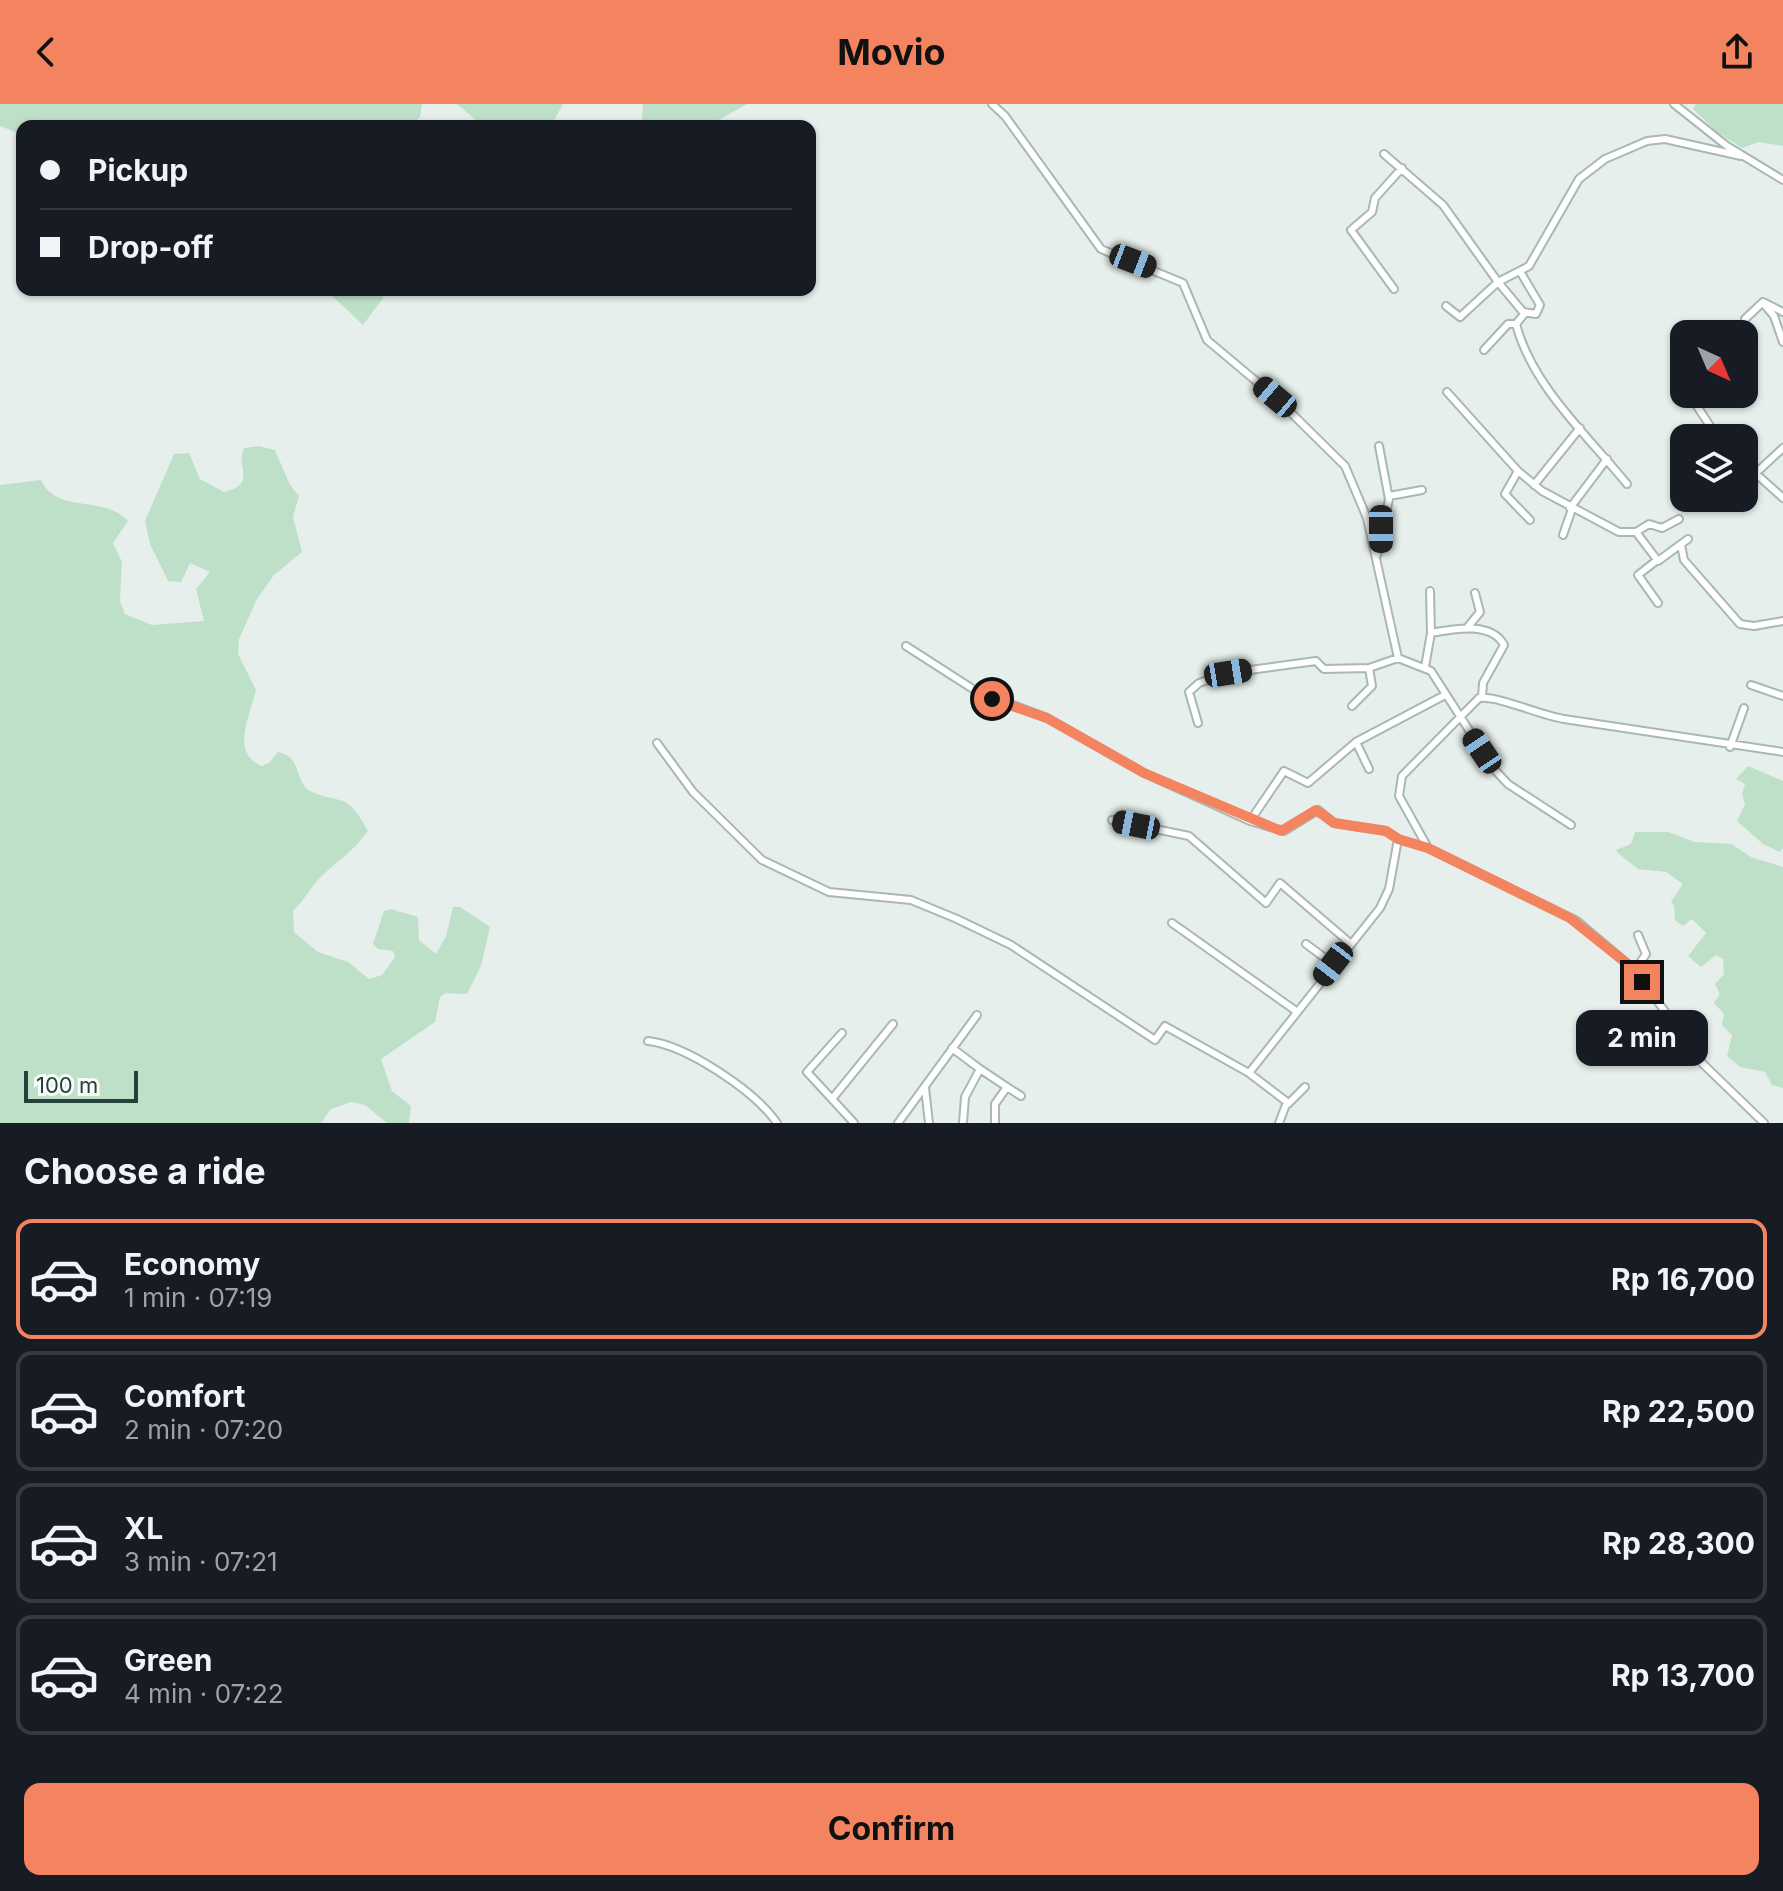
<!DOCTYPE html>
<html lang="en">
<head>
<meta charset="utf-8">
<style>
  :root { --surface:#171b24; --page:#20242c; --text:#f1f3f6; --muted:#9ea1a6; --line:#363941; --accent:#f4845f }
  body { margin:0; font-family:Inter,sans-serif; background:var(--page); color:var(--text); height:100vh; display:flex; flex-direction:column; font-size:30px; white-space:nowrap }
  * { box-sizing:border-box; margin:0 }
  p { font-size:26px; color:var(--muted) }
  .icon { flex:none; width:44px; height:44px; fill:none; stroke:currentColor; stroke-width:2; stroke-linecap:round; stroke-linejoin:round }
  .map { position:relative; height:1019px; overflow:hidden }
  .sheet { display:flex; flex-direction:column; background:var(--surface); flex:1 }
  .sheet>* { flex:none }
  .hud { position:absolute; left:16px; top:16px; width:800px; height:176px; border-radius:16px; box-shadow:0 2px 6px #0004; display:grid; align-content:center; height:176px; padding:0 24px; background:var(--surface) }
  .needle { width:52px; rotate:136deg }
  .tools { position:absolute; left:1670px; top:216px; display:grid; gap:16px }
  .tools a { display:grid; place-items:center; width:88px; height:88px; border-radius:16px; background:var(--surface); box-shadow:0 2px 6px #0004; font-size:40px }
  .scale { position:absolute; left:24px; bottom:20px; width:114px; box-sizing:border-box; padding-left:8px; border:4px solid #24423a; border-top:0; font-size:22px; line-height:28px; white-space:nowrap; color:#24423a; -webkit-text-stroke:6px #f7fbf9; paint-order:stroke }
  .end { position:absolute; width:36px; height:36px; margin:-18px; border:10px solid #f4845f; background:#111; box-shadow:0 0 0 4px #111 }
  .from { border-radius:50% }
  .bubble { position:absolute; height:56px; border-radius:16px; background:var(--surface); box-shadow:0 2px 6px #0004; font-size:26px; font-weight:700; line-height:56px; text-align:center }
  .car { position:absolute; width:24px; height:48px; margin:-24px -12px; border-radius:10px; box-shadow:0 0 6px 2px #0007; background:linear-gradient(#222 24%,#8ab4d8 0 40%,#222 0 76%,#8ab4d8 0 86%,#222 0) }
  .hud b { display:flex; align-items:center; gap:28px; height:76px; font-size:30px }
  .hud b+b { border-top:2px solid var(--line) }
  .hud i { width:20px; height:20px; background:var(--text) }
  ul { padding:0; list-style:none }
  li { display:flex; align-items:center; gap:24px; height:120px; margin:0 16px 12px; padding:0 8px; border:4px solid var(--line); border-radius:16px }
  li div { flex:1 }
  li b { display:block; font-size:30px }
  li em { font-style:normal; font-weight:700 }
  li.current { border-color:var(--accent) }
  li>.icon { width:72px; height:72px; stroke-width:1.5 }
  h2 { padding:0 24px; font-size:36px; line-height:96px }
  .primary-button { display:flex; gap:16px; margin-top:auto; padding:16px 24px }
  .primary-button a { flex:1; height:92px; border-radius:16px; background:var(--accent); color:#111; font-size:32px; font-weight:700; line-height:92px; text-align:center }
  header { display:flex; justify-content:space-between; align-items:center; height:104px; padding:0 24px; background:var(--accent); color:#111; font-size:36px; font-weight:700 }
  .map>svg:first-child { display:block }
  .green { fill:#bfe0c8 }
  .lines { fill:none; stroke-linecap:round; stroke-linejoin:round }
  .minor-casing { stroke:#a8b8b2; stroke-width:10 }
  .minor { stroke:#fff; stroke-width:6 }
  .route { stroke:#f4845f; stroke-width:10 }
</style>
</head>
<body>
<header><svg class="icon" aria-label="back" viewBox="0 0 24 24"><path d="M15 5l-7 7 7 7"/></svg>Movio<svg class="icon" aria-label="share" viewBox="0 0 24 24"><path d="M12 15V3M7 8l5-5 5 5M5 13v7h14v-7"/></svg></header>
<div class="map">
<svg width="1783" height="1019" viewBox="0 0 1783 1019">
  <rect width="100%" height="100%" fill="#e6efeb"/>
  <path class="green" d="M0,0H422L420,13L410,22H22V31L0,22Z
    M457,0H563L551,22H483Z
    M643,0H747L715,18L714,22H646L642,16Z
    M1696,0H1783V42L1759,38L1742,44L1716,27L1693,5Z
    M326,186H383V194L363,221Z
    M259,342L275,346L290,381L299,392L293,413L302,448L274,471L257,495L239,535L238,550L256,586C251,610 229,649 262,662L269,659L278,648C301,653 294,672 308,686C340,702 346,685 368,727C353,748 334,759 317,777C309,786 303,798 293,807L294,828L318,848L348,858L369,875L382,871L395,853L393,847L378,845L373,840L384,807L391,805L418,813L419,836L436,850L446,832L453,803H460L490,823L481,862L467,890L446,889L440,893L435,918L381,955L392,987L411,1002L409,1019H387L365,1001L351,998L331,1005L321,1019H0V381L41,376C57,411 103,390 128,417L113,439L122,458L120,497L125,510L152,521L204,517L196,485L210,468L190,459L181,478L168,477L150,440L145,417L174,350L189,349L200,375L224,388C258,380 235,363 244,344Z
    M1748,662L1783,677V744L1780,748L1763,740L1737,717L1745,700L1742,690L1745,680L1736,675Z
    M1635,728H1668L1695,738L1731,740L1751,753L1783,763V984L1772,981L1765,968L1740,963L1727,952L1732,931L1722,921L1724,910L1714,899L1720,890L1715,880L1724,870L1723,855L1716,851L1701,863L1688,852L1706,829L1692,815L1683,822L1675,816L1674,802L1671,798L1683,780L1666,768L1638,765L1618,749L1616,746L1631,740Z"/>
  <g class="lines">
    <g class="minor-casing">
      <path id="minor" d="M992,0L1005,12L1101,145L1183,179L1207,236L1275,293L1345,362L1367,414L1398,554L1431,567L1494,665L1508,680L1571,721
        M1674,0L1727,42L1783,76
        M1384,50L1443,101L1498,178L1529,162L1579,75L1605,55L1647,37L1665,35L1741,52
        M1394,185L1351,126L1372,108L1375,94L1402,64
        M1763,199L1774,212L1783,238
        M1446,202L1460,213L1498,178L1523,208L1536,210L1540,201L1521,169
        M1525,209L1516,220C1532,282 1588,332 1627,380
        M1745,215L1763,198L1783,208
        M1484,246L1508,220H1516
        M1681,253L1684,274
        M1447,288L1518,367L1542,387L1619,428H1636L1658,457L1688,435
        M1689,290L1718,334
        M1744,359L1783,394
        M1518,367L1505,390L1530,416
        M1756,369L1783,344
        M1534,381L1580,324
        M1389,392L1422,386
        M1570,404L1607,355
        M1636,428L1649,420L1662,424L1679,415
        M1563,431L1572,405
        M1681,441L1684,456L1740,520L1754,522L1783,517
        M1377,451L1389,395L1379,342
        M1656,457L1638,471L1658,499
        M1430,487L1431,529
        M1467,524L1480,508L1475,489
        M906,542L976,587L1047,614L1144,669L1250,717L1284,727L1318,706L1334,719L1386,727L1398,735L1428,744L1577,817L1635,866L1702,959L1764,1019
        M1425,563L1431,529C1453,525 1491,517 1504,541L1483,579L1482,593
        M1751,581L1783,592
        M1352,602L1372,582L1369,564L1398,554
        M1198,619L1189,588L1199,579L1228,569L1316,557L1324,565L1369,564
        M1356,638L1369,665
        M657,639L693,688L762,756L829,788L911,796L957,815L1011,841L1155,936L1165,922L1249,969L1287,998L1279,1019
        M1730,643L1744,604
        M1112,716L1189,732L1266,799L1280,779L1350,839
        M1250,717L1284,667L1308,679L1356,638L1445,591
        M1428,744L1399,692L1402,672L1479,594C1500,592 1539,611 1564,615L1783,648
        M1172,819L1296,907
        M1306,840L1333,860
        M1635,866L1646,850L1638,831
        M648,937C686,941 755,987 777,1019
        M952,944L980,965L965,993L963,1019
        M980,965L1007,983L995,1000V1019
        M1249,969L1380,804L1389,785L1398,735
        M1007,983L1021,992
        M925,984L929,1019
        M832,995L807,968L842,929
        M1288,1000L1305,983
        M854,1019L832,995L893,920
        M898,1019L977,911"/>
    </g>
    <use href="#minor" class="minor"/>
  </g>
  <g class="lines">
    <path class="route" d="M992,595L1047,614L1144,669L1281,727L1316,706L1334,719L1386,727L1398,735L1428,744L1570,814L1635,866L1642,878"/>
  </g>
</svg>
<div class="tools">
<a><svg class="needle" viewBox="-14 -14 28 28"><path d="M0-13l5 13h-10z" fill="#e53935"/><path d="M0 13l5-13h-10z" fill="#9ea1a6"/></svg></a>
<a><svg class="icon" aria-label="layers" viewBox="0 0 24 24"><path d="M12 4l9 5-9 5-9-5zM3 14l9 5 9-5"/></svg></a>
</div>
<div class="scale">100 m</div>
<i class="end from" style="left:992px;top:595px"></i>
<i class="end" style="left:1642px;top:878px"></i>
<div class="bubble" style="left:1576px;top:906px;width:132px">2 min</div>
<i class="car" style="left:1133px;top:157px;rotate:111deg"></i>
<i class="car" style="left:1275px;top:293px;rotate:310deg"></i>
<i class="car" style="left:1381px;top:425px;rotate:180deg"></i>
<i class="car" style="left:1228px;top:569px;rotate:81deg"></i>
<i class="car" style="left:1482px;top:647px;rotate:326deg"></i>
<i class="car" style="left:1136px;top:721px;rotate:281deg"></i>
<i class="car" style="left:1333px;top:860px;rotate:218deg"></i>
<div class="hud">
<b><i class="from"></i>Pickup</b>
<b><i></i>Drop-off</b>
</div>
</div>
<section class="sheet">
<h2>Choose a ride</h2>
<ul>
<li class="current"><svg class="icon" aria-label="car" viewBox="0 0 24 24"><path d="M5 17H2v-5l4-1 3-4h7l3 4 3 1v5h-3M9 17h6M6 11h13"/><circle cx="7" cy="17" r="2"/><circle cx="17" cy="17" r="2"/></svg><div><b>Economy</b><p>1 min · 07:19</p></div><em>Rp 16,700</em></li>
<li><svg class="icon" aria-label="car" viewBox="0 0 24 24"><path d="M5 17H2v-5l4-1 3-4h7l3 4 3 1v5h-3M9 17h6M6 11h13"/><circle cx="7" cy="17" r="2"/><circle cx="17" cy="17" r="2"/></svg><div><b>Comfort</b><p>2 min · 07:20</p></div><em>Rp 22,500</em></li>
<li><svg class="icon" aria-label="car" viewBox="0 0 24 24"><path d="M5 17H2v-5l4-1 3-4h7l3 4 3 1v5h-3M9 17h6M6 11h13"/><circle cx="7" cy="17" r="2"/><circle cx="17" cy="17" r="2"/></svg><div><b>XL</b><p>3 min · 07:21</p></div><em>Rp 28,300</em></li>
<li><svg class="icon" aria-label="car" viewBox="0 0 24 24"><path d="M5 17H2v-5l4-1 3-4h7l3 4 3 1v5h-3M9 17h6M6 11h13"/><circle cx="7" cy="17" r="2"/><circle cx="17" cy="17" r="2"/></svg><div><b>Green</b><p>4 min · 07:22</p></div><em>Rp 13,700</em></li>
</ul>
<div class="primary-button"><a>Confirm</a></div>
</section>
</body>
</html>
